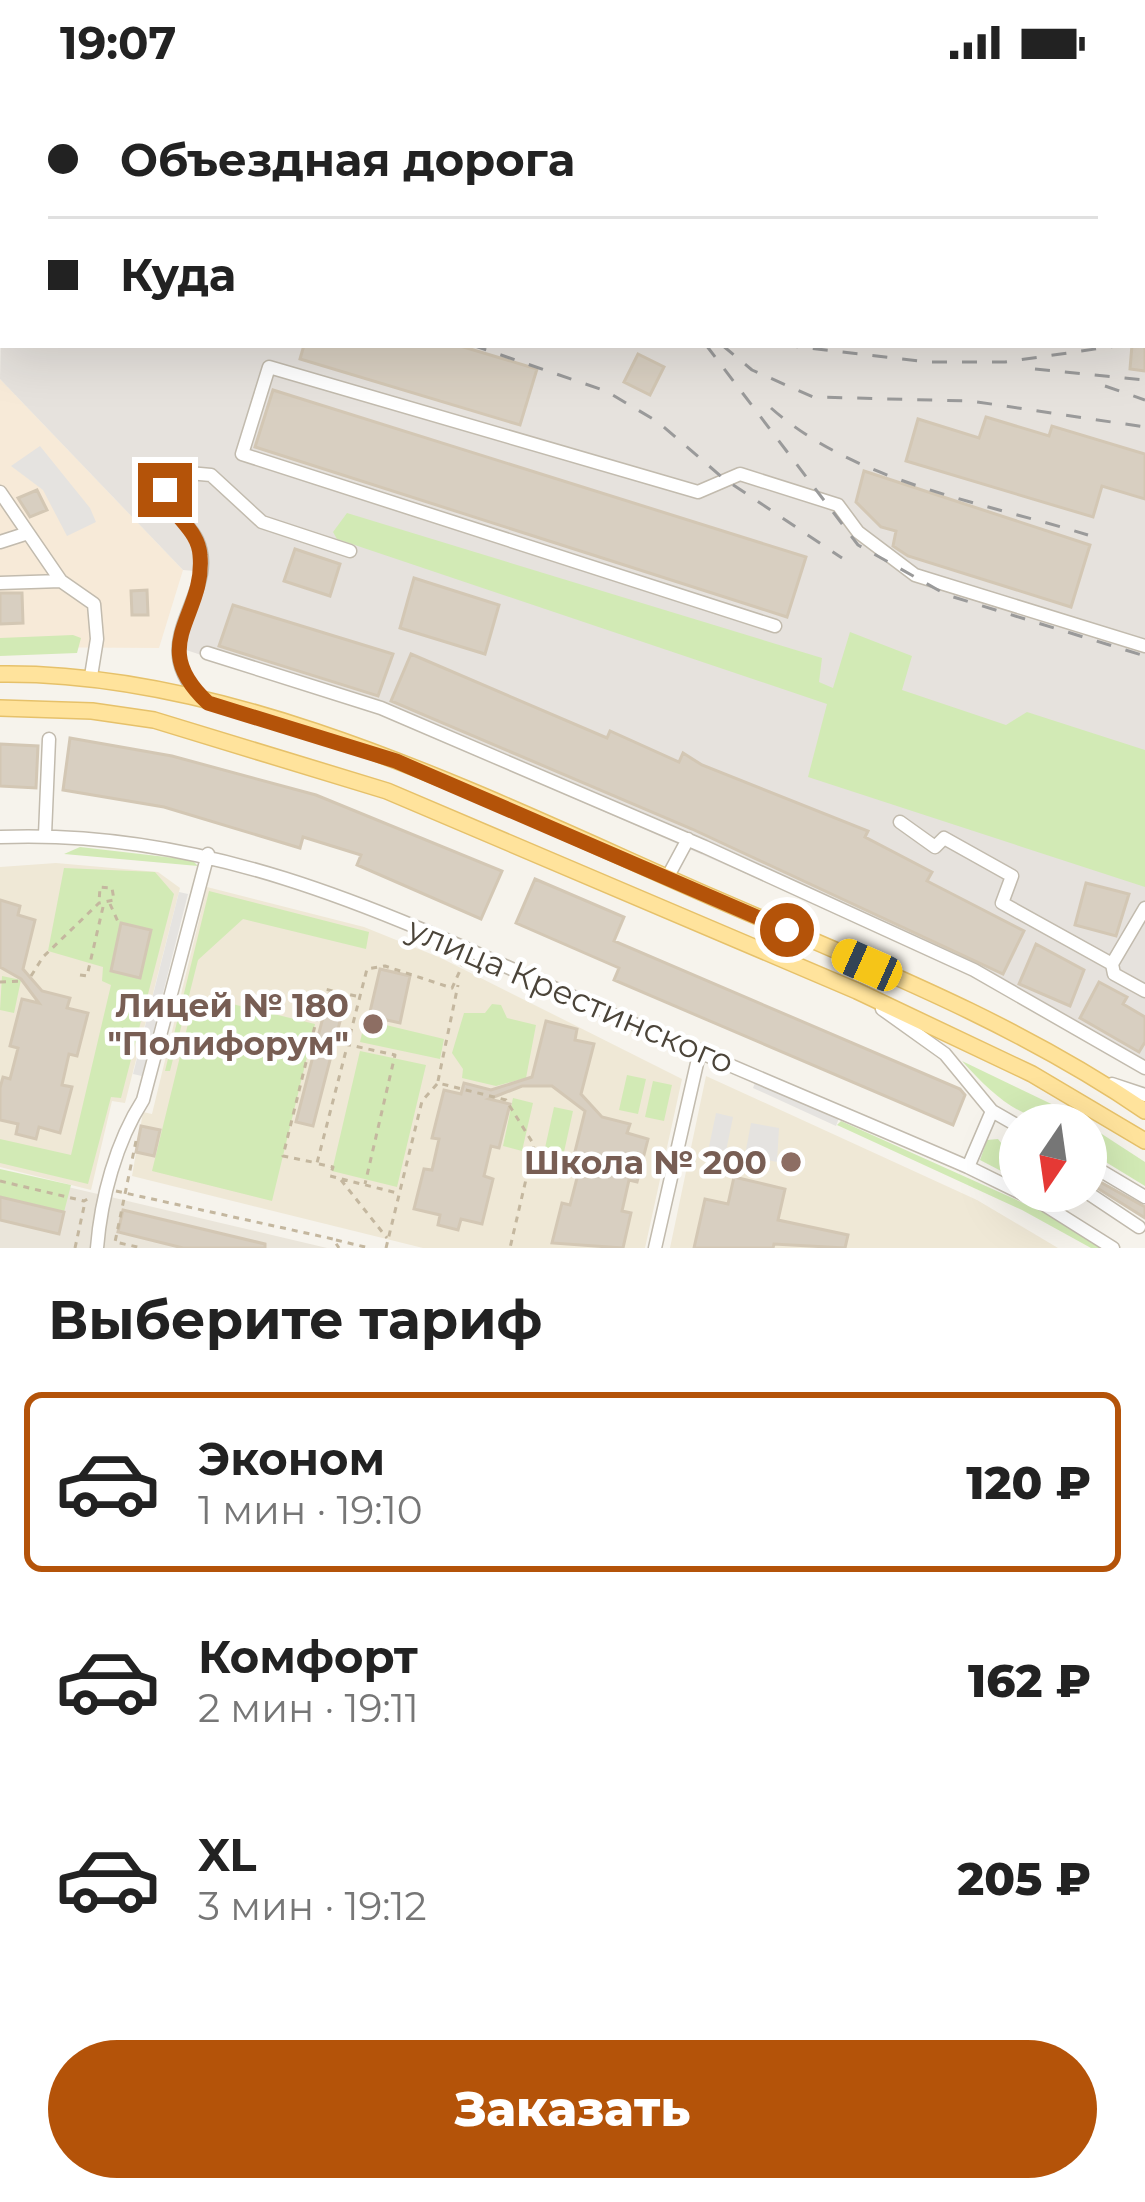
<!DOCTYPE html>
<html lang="ru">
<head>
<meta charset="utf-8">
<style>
  :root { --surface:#fff; --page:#f2f2f2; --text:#222; --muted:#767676; --line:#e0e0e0; --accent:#b45309 }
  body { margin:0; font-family:Montserrat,sans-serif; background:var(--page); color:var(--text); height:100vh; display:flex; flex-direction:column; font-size:45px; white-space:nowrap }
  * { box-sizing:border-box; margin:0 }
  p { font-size:39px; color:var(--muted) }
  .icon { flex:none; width:66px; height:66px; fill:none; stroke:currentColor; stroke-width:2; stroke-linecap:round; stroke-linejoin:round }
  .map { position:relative; height:1164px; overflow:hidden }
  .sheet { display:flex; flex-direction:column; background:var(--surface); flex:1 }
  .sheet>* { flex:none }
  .hud { position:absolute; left:0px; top:0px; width:1146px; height:264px; box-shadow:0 12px 48px #0002; display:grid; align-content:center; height:264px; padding:0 48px; background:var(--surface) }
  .needle { width:78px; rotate:193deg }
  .tools { position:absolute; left:999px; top:1020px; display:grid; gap:24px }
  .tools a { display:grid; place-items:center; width:108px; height:108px; border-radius:50%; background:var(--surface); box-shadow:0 12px 48px #0002; font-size:60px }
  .end { position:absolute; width:54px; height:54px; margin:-27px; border:15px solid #b45309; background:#fff; box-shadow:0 0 0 6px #fff }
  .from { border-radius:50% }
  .car { position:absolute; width:36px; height:72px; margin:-36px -18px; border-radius:15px; box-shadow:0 0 9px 3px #0007; background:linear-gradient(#f5c518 24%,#345 0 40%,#f5c518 0 76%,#345 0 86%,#f5c518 0) }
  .hud b { display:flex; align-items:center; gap:42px; height:114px; font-size:45px }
  .hud b+b { border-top:3px solid var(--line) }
  .hud i { width:30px; height:30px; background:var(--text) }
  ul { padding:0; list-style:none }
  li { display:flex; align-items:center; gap:36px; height:180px; margin:0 24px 18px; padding:0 24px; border:6px solid transparent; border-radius:18px }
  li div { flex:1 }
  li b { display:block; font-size:45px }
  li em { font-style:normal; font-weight:800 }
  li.current { border-color:var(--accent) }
  li>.icon { width:108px; height:108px; stroke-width:1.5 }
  h2 { padding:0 48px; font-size:54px; line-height:144px }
  .action { display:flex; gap:24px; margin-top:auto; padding:24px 48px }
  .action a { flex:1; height:138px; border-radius:72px; background:var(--accent); color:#fff; font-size:48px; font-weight:800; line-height:138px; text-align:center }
  .status { display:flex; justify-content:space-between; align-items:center; height:84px; padding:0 60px; background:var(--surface); direction:ltr }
  .status svg { height:33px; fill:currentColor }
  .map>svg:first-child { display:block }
  .residential { fill:#eae5da }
  .commercial { fill:#f7ead8 }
  .industrial { fill:#e6e2dd }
  .education { fill:#efe8d6 }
  .green { fill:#d2eab5 }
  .parking { fill:#e5e3e0 }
  .building { fill:#d8cfc1; stroke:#d3c7b4; stroke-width:3 }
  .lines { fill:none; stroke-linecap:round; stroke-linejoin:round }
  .minor-casing { stroke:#c2bbae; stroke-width:15 }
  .major-casing { stroke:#e6c16a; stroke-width:18 }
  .path { stroke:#c4b79f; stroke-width:3; stroke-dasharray:6 6; stroke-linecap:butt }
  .minor { stroke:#fff; stroke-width:12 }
  .major { stroke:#ffe39c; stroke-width:15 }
  .rail { stroke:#9a9a9a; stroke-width:3; stroke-dasharray:15 15; stroke-linecap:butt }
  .route { stroke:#b45309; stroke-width:15 }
  .education-dot { fill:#8d6e63; stroke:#fff; stroke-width:4.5 }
  .labels { text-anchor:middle; stroke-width:9; stroke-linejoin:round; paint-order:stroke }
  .street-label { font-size:33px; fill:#4b4439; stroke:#fff }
  .education-label { font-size:33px; font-weight:bold; fill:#785e54; stroke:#fff; text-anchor:end }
</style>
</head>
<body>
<div class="status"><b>19:07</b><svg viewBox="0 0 49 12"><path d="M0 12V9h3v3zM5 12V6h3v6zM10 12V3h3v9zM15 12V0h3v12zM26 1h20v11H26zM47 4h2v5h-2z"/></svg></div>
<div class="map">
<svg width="1145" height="1164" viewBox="0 0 1145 1164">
  <rect width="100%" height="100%" fill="#f6f3ec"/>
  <path class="residential" d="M0,1087L327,1164H0Z"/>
  <path class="commercial" d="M0,295L183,486L159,564L0,563Z"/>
  <path class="industrial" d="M167,0H443L445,3H164Z
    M694,0H901L908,3H697Z
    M1145,144V987L991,897L383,631L183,565L206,488L183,486L0,295L3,169V261H1143Z"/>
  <path class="education" d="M56,779L158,788L180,804L125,1019L112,1017L91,1106L0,1083V783Z
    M207,803L364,843L441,874L682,995L645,1164H423L132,1092L143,1028L152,1030Z
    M706,992L977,1116L1058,1164H670Z"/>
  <path class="green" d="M347,429L822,574L819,598L833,604L850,548L912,572L902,606L1006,641L1027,628L1145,666V803L808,693L827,620L337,455L333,448Z
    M73,551L81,554L77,569L0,572V554Z
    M80,763L192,776L198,782L64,770Z
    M64,784L155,788L174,810L121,1014L111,1013L88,1100L0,1079V1055L71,1071L111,901L102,897L103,883L48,867Z
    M209,807L369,848L366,865L243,835L198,876L170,987H165Z
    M2,892L21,896L14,929L0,926Z
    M195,911L315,940L272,1117L152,1087Z
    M492,920L501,921L507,934L536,941L526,994L496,1002L462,994L463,985L452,969L464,929H485Z
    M365,936L444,955L440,975L360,958Z
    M360,967L426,981L397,1103L332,1087Z
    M962,977L1068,1028L1145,1078V1102L1086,1066V1041C1027,1041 1001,1020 962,977Z
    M627,991L646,995L638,1030L619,1026Z
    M653,997L672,1001L664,1037L645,1033Z
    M513,1014L533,1019L522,1067L503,1062Z
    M554,1023L573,1027L564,1068L545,1064Z
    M841,1037L1050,1131L1105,1164H1091L1022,1126L837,1041Z
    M998,1055L1010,1070L1003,1088L980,1076L987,1056Z
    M0,1085L71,1101L64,1128L0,1113Z"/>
  <path class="parking" d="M40,362L90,424L96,438L67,452L43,406L11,382Z
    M179,808L188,810L142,992L133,990Z
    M756,996L839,1034L836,1042L753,1004Z
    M716,1029L733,1033L726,1067L709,1063Z
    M751,1039L779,1044L777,1078L745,1071Z"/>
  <path class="building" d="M304,261H457L537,285L520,341L300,275Z
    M1132,261H1145V287L1130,285Z
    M638,270L664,283L650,311L624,298Z
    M273,306L806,473L787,533L255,363Z
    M986,333L1049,352L1052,342L1145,370V415L1102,402L1093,433L906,377L918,335L979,354Z
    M864,387L1090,461L1071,523L908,472L893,462L896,447L881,443L856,418Z
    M37,406L47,426L30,433L18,414Z
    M295,465L340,480L330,512L284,497Z
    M414,494L499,521L485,570L400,544Z
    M147,506L148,531H132L131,507Z
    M0,509H22L23,539L0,540Z
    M233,521L393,570L378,612L219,562Z
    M411,570L607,654L610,647L679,678L683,669L702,681L868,747L865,753L932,788L927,797L1024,847L1003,890L692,745L391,617Z
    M70,654L172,672L316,711L502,787L481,835L357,781L361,771L303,753L300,764L164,723L63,706Z
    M0,660L38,662L36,704L0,702Z
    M535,795L624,833L614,857L960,1005L965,1011L953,1041L614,896L619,884L516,839Z
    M1086,799L1129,810L1116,852L1075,841Z
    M0,816L20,822L18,831L35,836L23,885L42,907L70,914L67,924L88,929L77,972L69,970L62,1001L72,1003L60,1049L39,1043L36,1055L16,1050L18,1040L0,1036V1004L3,993L10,995L18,964L10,962L22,915L39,919L21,895L0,883Z
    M121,839L151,846L140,894L111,887Z
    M1036,860L1084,886L1070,922L1019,900Z
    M380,885L410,892L400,939L369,932Z
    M1099,898L1127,913L1123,920L1145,933V958L1139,968L1080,934Z
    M329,910L346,914L313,1042L296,1038Z
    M546,937L577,945L575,956L594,960L581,1010L602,1033L630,1040L627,1049L648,1055L637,1098L629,1096L622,1127L631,1129L623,1164L552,1159L562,1119L570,1121L578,1090L570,1088L585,1027L552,1002H522L489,1015L510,1020L499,1064L491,1062L484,1092L493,1095L482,1140L461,1135L458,1146L438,1141L440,1131L414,1125L424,1085L432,1086L439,1055L432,1054L444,1006L461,1010L464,999L491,1006L532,993Z
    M141,1042L160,1046L154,1072L136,1068Z
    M1086,1090L1145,1123V1134L1086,1097Z
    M734,1093L785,1105L778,1136L848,1151L845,1164L774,1160L773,1164H694L705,1115L728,1120Z
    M0,1113L64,1128L59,1150L0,1136Z
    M123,1126L265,1160V1164H183L118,1148Z"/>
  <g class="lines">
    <g class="minor-casing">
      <path id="minor" d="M91,3L93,0
        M827,3L829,0
        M0,110L3,106
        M0,408L61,497L94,520L97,555L91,592
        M0,458L28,449
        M0,499L61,497
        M775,542L242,370L269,283L698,408L740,390L838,421L858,448L915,491L1145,562
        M207,569L381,624L705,763L974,886L1145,984
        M202,614C141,556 222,510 197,456C191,443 177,431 167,420L169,395L178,388L211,391L262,438L350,467
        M900,738L935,763L944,754L1012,792L1002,819L1112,880L1114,890L1145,907
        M45,751L49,655
        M0,753C224,744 408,839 607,928C727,981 848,1031 968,1083L1043,1120L1113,1164
        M667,794L688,755
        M1112,880L1145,824
        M882,925L945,970L992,1027L1020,1043
        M1112,1000L1145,1011
        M1086,1078L1145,1113
        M968,1083L992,1027
        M1085,1107L1139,1143
        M97,1164C101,1114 116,1058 143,1016L208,770
        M655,1164L700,966"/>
    </g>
    <g class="major-casing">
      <path id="major" d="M0,590C242,587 496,719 714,814C861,878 1012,936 1145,1027
        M0,624L92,627L154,636L387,707L857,907L1032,990L1145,1057"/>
    </g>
    <path class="path" d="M110,820L119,840
      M80,891L87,892L103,823
      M31,892L43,873L99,819L114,816L112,804L100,803L99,819
      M0,898L22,897
      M356,912L324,905L283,1072L317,1079L367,885L385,882L452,904L463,880
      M345,960L395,971L365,1100
      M438,997L458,901
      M136,1057L115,1158L142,1164
      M319,1080L333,1083L330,1092L397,1109
      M341,1096L387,1154
      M0,1097L84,1117L91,1113
      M116,1107L333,1155L339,1164
      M336,1156L369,1164
      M75,1164L85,1118
      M386,1164L422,1017L438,999L506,1016L534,1061L510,1164"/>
    <use href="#minor" class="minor"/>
    <use href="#major" class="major"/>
    <path class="rail" d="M312,0L313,3
      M455,0L457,3
      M744,0L746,3
      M920,0L926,3
      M948,0L955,3
      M1044,0L1047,3
      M174,3L175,0
      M1143,71L1145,72
      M1143,95H1145
      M1143,144L1145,143
      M472,261L606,307L658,338L723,394L842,474
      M706,261L858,461L947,511L1145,572
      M722,261L752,286L813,313L971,317L1145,343
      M783,261L927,278H1005L1116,262
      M1035,285L1145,296
      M1105,302L1145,316
      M771,324C856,399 982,418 1088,451"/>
  </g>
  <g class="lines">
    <path class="route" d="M165,406C169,432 198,443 200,471C206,533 145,560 208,619L396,677L787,846"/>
  </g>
  <g class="education-dot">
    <circle cx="373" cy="940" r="12"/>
    <circle cx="791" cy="1078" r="12"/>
  </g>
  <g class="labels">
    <g class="street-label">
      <text transform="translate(571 911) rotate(23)" y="12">улица Крестинского</text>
    </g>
    <g class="education-label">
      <text x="349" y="933">Лицей № 180<tspan x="349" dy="38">"Полифорум"</tspan></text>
      <text x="767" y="1090">Школа № 200</text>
    </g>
  </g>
</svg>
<div class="tools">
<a><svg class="needle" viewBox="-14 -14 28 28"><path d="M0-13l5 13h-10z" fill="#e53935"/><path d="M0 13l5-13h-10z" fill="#767676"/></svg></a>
</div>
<i class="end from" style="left:787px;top:846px"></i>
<i class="end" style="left:165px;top:406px"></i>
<i class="car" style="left:867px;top:881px;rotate:294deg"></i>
<div class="hud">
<b><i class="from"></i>Объездная дорога</b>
<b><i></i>Куда</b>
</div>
</div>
<section class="sheet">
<h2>Выберите тариф</h2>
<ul>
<li class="current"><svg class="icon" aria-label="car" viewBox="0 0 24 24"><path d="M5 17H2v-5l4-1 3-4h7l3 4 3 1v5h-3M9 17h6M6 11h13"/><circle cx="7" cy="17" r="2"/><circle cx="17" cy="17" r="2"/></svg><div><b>Эконом</b><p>1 мин · 19:10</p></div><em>120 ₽</em></li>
<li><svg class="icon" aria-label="car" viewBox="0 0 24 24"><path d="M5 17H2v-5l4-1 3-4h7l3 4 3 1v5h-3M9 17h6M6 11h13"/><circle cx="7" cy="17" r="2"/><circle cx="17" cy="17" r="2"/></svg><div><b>Комфорт</b><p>2 мин · 19:11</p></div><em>162 ₽</em></li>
<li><svg class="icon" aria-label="car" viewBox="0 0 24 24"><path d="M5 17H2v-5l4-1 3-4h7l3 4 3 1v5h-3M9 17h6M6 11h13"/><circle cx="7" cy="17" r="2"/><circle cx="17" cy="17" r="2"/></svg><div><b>XL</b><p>3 мин · 19:12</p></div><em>205 ₽</em></li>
</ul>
<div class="action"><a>Заказать</a></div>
</section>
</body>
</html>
